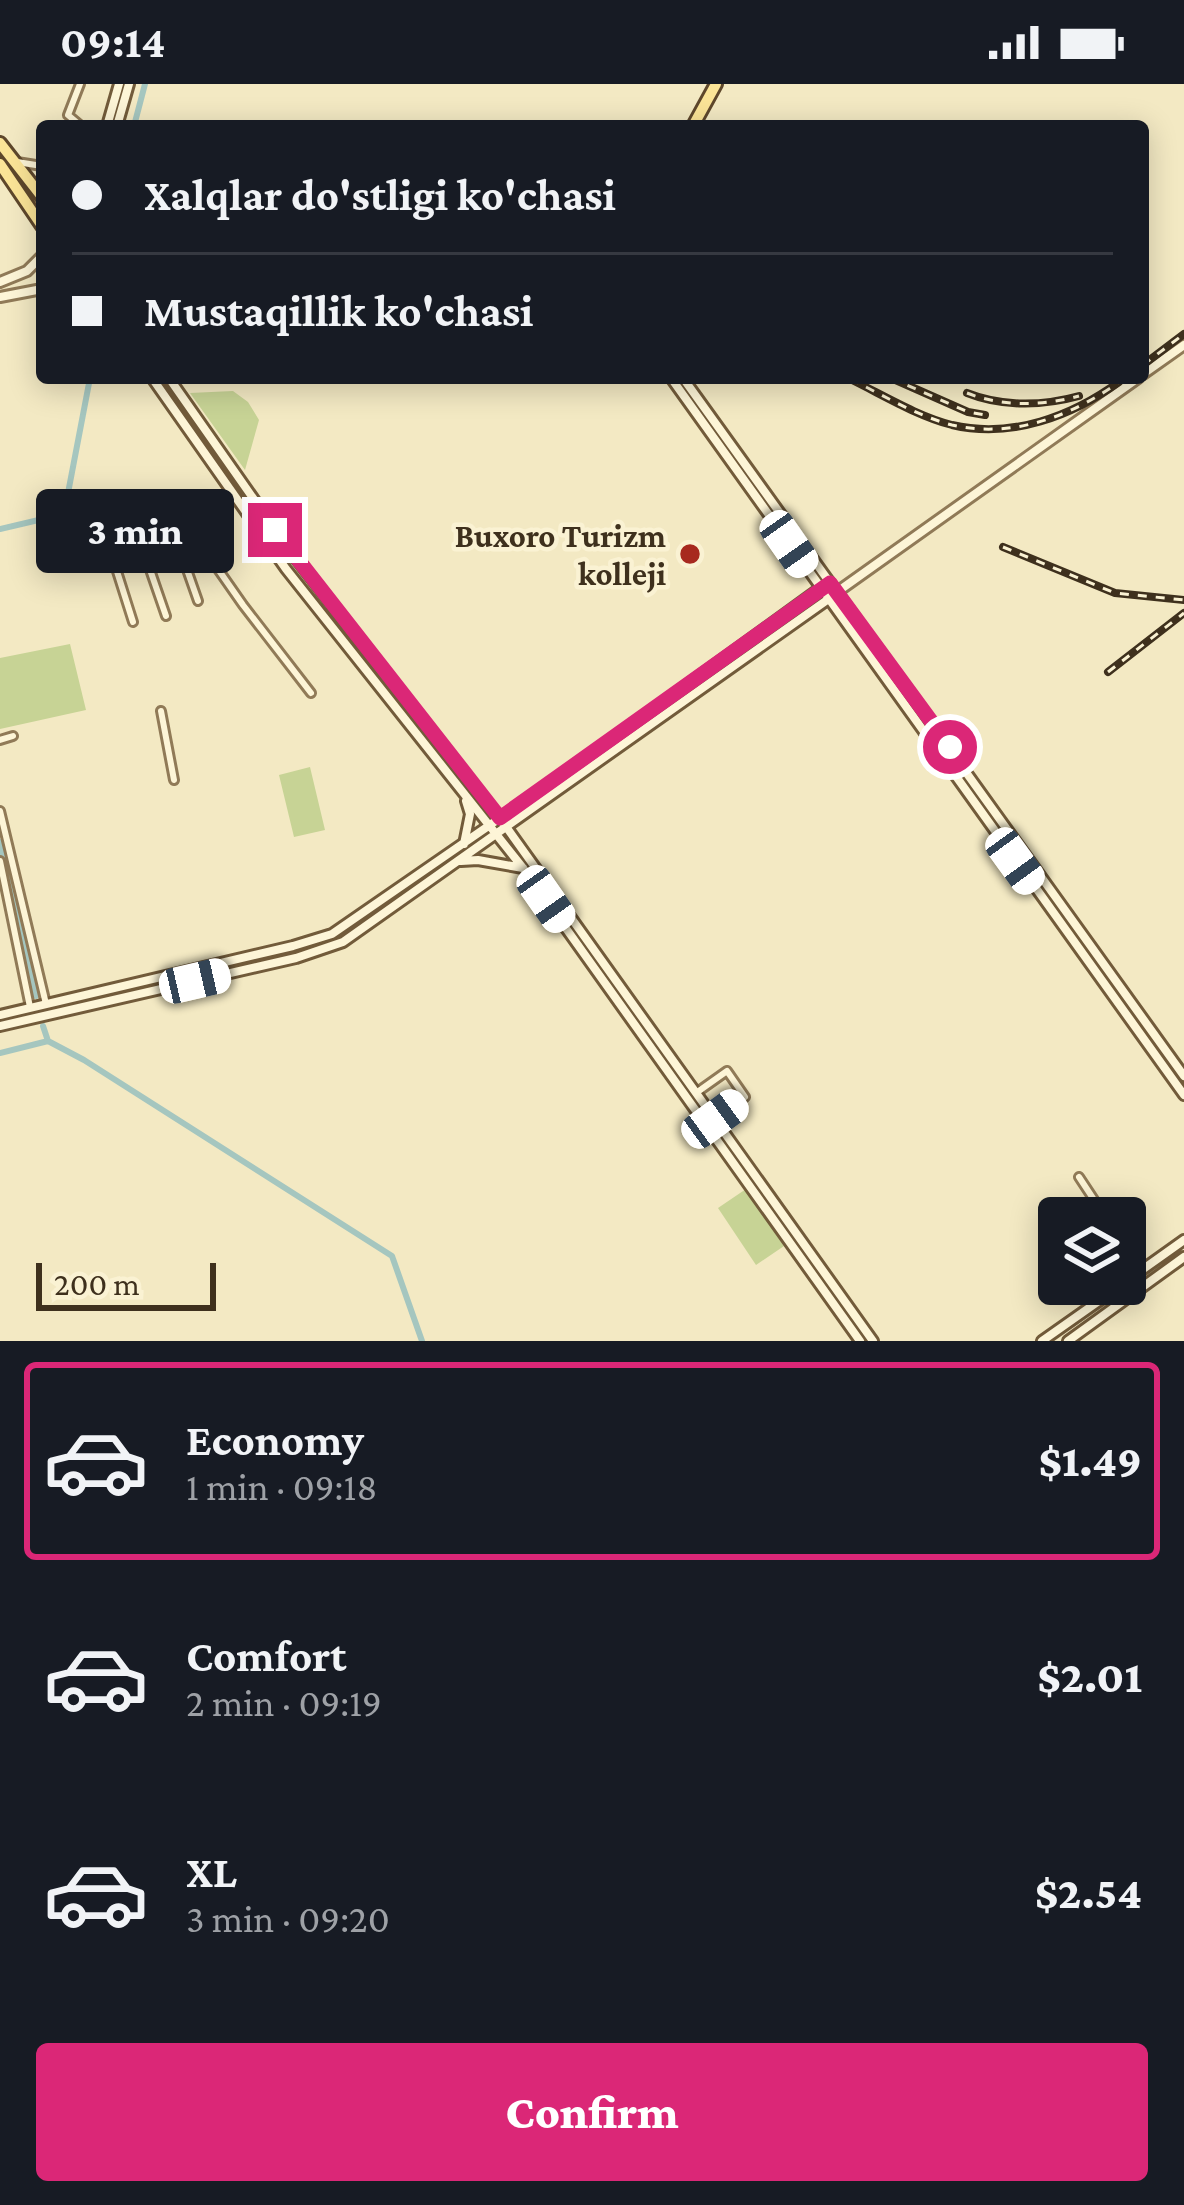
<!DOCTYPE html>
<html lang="en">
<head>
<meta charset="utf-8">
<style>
  :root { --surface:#171b24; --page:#242831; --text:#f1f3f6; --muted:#9ea1a6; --line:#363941; --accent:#db2777 }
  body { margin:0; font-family:"Crimson Pro",serif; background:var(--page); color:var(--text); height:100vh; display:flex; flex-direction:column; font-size:45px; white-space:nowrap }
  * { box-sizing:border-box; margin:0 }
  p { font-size:39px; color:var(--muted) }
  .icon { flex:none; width:66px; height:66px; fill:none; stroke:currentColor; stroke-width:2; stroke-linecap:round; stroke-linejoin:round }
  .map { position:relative; height:1257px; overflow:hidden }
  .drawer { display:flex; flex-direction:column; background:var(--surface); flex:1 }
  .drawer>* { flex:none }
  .banner { position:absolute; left:36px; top:36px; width:1113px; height:264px; border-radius:12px; box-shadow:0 6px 30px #0003; display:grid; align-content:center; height:264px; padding:0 36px; background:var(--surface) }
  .controls { position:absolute; left:1038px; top:1113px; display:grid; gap:24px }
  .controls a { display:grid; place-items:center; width:108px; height:108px; border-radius:12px; background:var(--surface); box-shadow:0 6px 30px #0003; font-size:60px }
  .scale { position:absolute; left:36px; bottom:30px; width:180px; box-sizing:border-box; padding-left:12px; border:6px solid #3e301d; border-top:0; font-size:33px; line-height:42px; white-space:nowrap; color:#3e301d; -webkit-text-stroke:9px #faf2d3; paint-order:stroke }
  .end { position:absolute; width:54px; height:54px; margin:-27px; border:15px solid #db2777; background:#fff; box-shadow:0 0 0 6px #fff }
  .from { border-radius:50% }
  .bubble { position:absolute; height:84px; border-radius:12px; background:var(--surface); box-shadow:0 6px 30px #0003; font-size:39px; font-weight:800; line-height:84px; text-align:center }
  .car { position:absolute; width:36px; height:72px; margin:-36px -18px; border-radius:15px; box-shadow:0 0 9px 3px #0007; background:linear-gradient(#fff 24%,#345 0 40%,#fff 0 76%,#345 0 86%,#fff 0) }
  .banner b { display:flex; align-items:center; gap:42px; height:114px; font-size:45px }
  .banner b+b { border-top:3px solid var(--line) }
  .banner i { width:30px; height:30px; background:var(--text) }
  ul { padding:21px 0 0; list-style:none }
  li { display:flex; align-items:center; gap:36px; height:198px; margin:0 24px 18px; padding:0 12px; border:6px solid transparent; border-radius:12px }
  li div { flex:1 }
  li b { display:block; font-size:45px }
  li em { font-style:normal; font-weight:800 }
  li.current { border-color:var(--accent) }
  li>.icon { width:108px; height:108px; stroke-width:1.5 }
  .primary-button { display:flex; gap:24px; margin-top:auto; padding:24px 36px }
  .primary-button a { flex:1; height:138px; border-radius:12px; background:var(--accent); color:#fff; font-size:48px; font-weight:800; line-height:138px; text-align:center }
  .status { display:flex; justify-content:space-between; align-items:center; height:84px; padding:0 60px; background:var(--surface); direction:ltr }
  .status svg { height:33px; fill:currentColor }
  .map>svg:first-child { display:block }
  .green { fill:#c7d395 }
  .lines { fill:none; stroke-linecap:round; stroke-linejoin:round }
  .canal { stroke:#a5c6bf; stroke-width:6 }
  .minor-casing { stroke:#907a57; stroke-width:12 }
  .tertiary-casing { stroke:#907a57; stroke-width:14 }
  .secondary-casing { stroke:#725b3a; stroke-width:14 }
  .primary-casing { stroke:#5e472b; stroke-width:16 }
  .minor { stroke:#fdf5d7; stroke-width:6 }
  .tertiary { stroke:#fdf5d7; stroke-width:8 }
  .secondary { stroke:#fdf5d7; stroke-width:8 }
  .primary { stroke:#fbe497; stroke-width:10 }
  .rail-casing { stroke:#3e301d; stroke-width:8 }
  .rail { stroke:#faf2d3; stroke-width:3; stroke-dasharray:9; stroke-linecap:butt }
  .route { stroke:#db2777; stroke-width:15 }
  .poi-dot { fill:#a7291f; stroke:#faf2d3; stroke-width:4.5 }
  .labels { text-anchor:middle; stroke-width:9; stroke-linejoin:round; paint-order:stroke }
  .poi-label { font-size:33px; font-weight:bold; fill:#3e301d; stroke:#faf2d3; text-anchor:end }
</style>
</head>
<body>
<div class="status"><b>09:14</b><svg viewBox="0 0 49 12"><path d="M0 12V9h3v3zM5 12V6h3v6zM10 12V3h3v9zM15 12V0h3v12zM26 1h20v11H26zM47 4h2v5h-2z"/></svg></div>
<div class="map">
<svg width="1184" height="1257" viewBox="0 0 1184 1257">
  <rect width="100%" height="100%" fill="#f3e9c3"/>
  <path class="green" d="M233,307L248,318L259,336L245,386L190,309Z
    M70,560L86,626L0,645V574Z
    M310,683L325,746L294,753L279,691Z
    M746,1105L784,1162L756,1181L718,1124Z"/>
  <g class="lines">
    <path class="canal" d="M134,42L145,0
      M0,445L64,430L90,294
      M0,758L36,912
      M43,942L48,957L84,976L392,1172L422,1257
      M0,969L48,957"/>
    <g class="minor-casing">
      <path id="minor" d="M80,0L68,31L81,42
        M17,78L42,82
        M233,410L190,445L243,521L311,609
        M127,419L166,532
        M96,421L133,538
        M178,460L198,517
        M145,471L178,460L190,445
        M161,627L174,696
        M0,656L13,652
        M0,727L46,920
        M0,777L30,923
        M696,1009L727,987L745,1013L715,1035
        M1079,1093L1106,1134
        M1125,1161L1142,1186"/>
    </g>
    <g class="tertiary-casing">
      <path id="tertiary" d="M0,198L27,187L42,172
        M0,213L42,205
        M1143,290L1184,261
        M837,508L1138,294"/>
    </g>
    <g class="secondary-casing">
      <path id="secondary" d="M107,42L119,0
        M117,42L129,0
        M152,294L286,485L523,784L860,1257
        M169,294L290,467L507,744L873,1257
        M671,294L1184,1011
        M683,294L1184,992
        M464,760L470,730L466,717
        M461,777L478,776L523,784
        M0,931L293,862L332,850L574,683L829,498
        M0,942L296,874L343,858L837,509
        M1125,1198L1184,1156
        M1042,1257L1123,1200
        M1068,1257L1184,1173"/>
    </g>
    <g class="primary-casing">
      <path id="primary" d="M693,42L716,0
        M0,59L42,113
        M0,80L42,142"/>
    </g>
    <use href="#minor" class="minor"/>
    <use href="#tertiary" class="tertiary"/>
    <use href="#secondary" class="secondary"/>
    <use href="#primary" class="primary"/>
    <g class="rail-casing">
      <path id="rail" d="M1143,281L1184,250
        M891,294L968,328L985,331
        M850,295C883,311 917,332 952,341C1012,355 1072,332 1119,298
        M967,309C1002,323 1043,322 1079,312
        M1003,463L1115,509L1184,516
        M1108,588L1184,529"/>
    </g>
    <use href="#rail" class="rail"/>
  </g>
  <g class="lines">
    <path class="route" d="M275,446L500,734L830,499L950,663"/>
  </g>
  <circle class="poi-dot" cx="690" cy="470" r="12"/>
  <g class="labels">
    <g class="poi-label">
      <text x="666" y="463">Buxoro Turizm<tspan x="666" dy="38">kolleji</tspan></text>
    </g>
  </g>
</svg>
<div class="controls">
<a><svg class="icon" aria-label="layers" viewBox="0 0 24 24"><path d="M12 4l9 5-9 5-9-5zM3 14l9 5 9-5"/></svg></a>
</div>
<div class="scale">200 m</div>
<i class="end from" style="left:950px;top:663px"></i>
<i class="end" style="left:275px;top:446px"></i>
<div class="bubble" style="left:36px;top:405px;width:198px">3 min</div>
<i class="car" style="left:789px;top:460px;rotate:145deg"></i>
<i class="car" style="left:1015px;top:777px;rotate:144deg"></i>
<i class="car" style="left:546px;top:815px;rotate:145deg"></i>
<i class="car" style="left:195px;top:897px;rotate:77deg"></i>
<i class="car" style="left:715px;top:1035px;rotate:54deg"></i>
<div class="banner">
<b><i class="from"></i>Xalqlar do'stligi ko'chasi</b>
<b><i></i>Mustaqillik ko'chasi</b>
</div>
</div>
<section class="drawer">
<ul>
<li class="current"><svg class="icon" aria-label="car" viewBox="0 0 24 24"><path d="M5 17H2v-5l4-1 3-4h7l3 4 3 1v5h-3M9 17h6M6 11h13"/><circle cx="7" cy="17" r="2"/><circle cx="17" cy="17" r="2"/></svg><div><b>Economy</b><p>1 min · 09:18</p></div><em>$1.49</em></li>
<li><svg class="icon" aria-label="car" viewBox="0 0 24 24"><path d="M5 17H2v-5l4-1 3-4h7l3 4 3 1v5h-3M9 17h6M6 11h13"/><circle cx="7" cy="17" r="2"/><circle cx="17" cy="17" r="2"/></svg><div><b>Comfort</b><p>2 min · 09:19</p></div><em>$2.01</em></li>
<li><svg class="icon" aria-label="car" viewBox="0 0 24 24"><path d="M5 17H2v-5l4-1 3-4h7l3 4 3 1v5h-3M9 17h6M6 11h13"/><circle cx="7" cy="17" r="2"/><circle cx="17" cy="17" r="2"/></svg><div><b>XL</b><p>3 min · 09:20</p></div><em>$2.54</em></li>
</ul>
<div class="primary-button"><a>Confirm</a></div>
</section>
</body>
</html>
